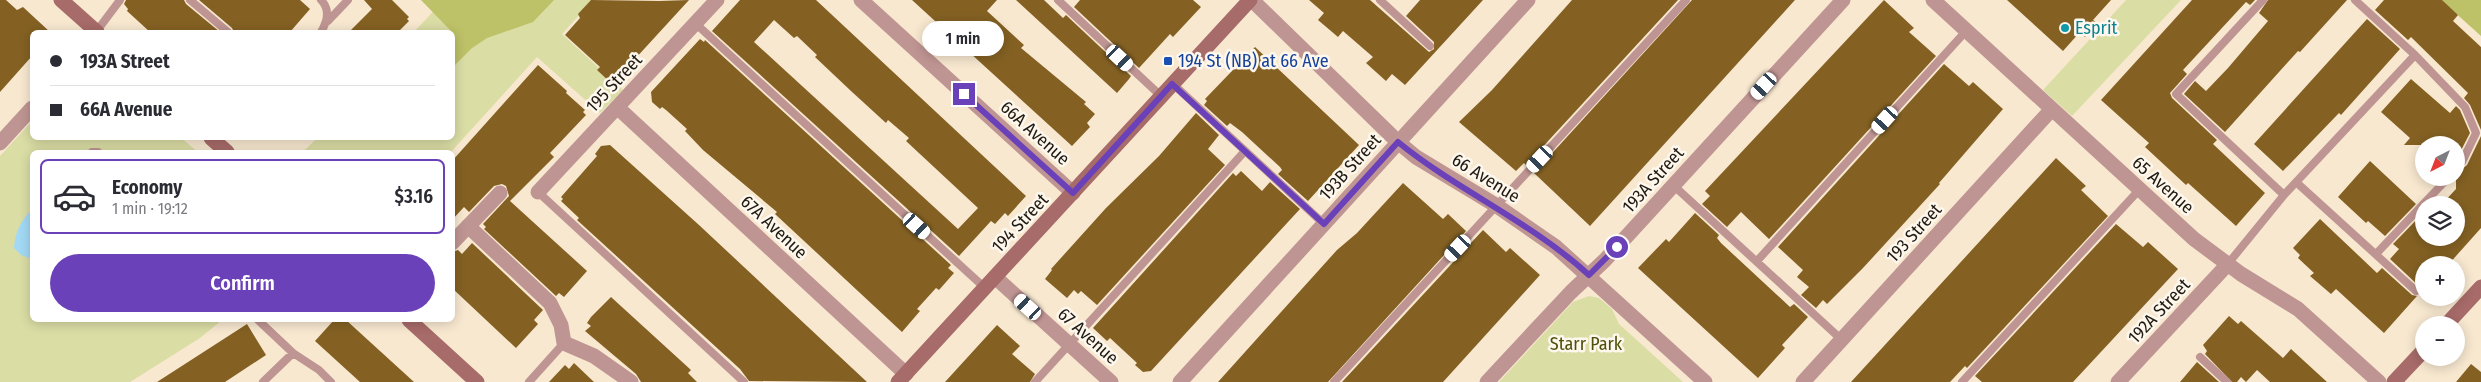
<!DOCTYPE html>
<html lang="en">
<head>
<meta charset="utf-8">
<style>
  :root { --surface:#fff; --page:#f7f7f7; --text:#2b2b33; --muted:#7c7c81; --line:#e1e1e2; --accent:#6b41b9 }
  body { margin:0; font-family:"Fira Sans Condensed",sans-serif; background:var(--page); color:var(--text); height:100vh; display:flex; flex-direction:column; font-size:19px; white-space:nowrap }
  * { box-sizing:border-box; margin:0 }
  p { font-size:16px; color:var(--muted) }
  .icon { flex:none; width:28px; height:28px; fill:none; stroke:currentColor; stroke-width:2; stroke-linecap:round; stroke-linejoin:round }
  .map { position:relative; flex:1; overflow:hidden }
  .panel { position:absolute; left:30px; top:150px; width:425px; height:172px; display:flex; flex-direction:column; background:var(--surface); border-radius:8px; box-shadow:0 2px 12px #0003 }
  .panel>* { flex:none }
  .guide { position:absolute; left:30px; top:30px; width:425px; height:110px; border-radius:8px; box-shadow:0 2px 12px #0003; display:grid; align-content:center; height:110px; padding:0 20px; background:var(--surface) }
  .needle { width:32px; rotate:222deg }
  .tools { position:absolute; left:2415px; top:136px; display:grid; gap:10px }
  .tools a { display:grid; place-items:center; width:50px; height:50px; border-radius:50%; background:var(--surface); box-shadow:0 2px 12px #0003; font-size:25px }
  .end { position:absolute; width:22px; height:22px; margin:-11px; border:6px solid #6b41b9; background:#fff; box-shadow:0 0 0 2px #fff }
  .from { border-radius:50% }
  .bubble { position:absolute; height:35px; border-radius:18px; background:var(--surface); box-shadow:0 2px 12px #0003; font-size:16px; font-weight:600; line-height:35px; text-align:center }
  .car { position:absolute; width:15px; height:30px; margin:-15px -8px; border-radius:6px; box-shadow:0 0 4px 1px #0007; background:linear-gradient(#fff 24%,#345 0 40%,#fff 0 76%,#345 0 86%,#fff 0) }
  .guide b { display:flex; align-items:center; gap:18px; height:48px; font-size:19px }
  .guide b+b { border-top:1px solid var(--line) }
  .guide i { width:12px; height:12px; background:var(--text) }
  ul { padding:9px 0 0; list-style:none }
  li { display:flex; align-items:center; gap:15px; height:75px; margin:0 10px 8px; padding:0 10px; border:2px solid var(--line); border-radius:8px }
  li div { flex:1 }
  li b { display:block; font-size:19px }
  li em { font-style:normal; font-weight:600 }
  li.active { border-color:var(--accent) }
  li>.icon { width:45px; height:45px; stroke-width:1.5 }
  .primary-button { display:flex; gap:10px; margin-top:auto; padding:10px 20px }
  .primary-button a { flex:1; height:58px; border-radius:30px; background:var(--accent); color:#fff; font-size:20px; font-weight:600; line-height:58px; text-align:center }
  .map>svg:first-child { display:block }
  .green { fill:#dadda4 }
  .forest { fill:#bdc167 }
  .water { fill:#a3d9f5 }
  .building { fill:#846123; fill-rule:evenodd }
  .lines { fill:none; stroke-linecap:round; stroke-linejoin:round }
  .lane { stroke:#bf9593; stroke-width:8 }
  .street { stroke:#bf9593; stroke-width:15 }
  .secondary { stroke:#a76b69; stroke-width:15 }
  .route { stroke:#6b41b9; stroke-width:6 }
  .culture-dot { fill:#0f9aa8; stroke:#fdf7ed; stroke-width:2 }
  .transit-dot { fill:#1a4fb4; stroke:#fdf7ed; stroke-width:2 }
  .labels { text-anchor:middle; stroke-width:5; stroke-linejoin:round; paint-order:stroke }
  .culture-label { font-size:18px; fill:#0d838f; stroke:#fdf7ed; text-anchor:start }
  .transit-label { font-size:18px; fill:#164399; stroke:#fdf7ed; text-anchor:start }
  .street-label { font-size:18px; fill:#1f1a11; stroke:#fdf7ed }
  .park-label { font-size:18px; fill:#4e4f09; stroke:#fdf7ed }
</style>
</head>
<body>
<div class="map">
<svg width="2481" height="382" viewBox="0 0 2481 382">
  <rect width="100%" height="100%" fill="#f8e8d0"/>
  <path class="green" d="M444,0H593L562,34L623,90L600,113L537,57L451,152H303L317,138H452V32H414Z
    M2126,0H2181L2072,116L2043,90Z
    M32,121V138H181L198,152H32V320H222L200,338L130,382H0V156Z
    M1589,296L1599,298L1612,309L1619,324L1683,382H1499L1573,302Z"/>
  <path class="forest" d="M421,0H554L533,22L487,38L472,48L453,67L452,32Z
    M2441,0H2481V36Z"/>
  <path class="water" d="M32,209V259L21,255L14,248C15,231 21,221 32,209Z"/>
  <path class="building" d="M0,0H6L17,10L23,7L50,32H32V56L0,92Z
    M126,0H184L186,4L220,32H150L127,11L128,9L124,4Z
    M199,0H300L310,9L290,32H234L232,28Z
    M364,0H392L409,17L407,19L409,21L398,32H349L372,9Z
    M591,0L659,1L689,0L612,84L597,70L600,67L565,35L580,18L578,14Z
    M740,0H816L1026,196L1008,216L1005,213L995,224L991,221L959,256L712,31ZM774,20L794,38L797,36L817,55L815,57L851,91L886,123L888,120L909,138L906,141L978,208L958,229L754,42Z
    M912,0H997L987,11L1024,45L1021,48L1086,102L1084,104L1095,114L1087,123L1090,127L1072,146Z
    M1016,0H1044L1063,18L1066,15L1131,76L1129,79L1117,93Z
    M1080,0H1193L1201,7L1173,37L1170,34L1139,68L1074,7Z
    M1309,0H1370L1429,52L1434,49V42L1406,16L1420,0H1483L1405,85L1392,74L1386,81L1366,63L1373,57L1343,31L1338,37L1318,20L1324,13Z
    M1572,0H1678L1526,165L1524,163L1516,171L1459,122L1492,90Z
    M1692,0H1795L1590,226L1534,173Z
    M1884,0L1914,28L1909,32L1936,56L1769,239L1741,212L1727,227L1702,204L1710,196L1705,191Z
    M2007,0H2111L2093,20L2097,23L2085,37L2080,32L2063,51Z
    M2192,0H2255L2250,5L2246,2L2221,29L2183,70L2187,74L2170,93L2172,98L2217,140L2213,144L2265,193L2236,226L2188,183L2186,185L2145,147L2149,143L2101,100Z
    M2268,0H2347L2300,52L2298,51L2225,132L2184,94L2195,81L2206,91L2228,68L2268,21L2259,13Z
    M2384,0H2442L2458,15L2453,21L2481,47V130L2470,105L2464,98L2468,93L2411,37L2408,40L2375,10Z
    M2367,19L2400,49L2341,115L2339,113L2283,171L2254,144Z
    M700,39L704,42L705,40L951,265L948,268L954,273L939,290L936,288L917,309L920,311L902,332L775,214L777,212L703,150L685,131L687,129L666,110L662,107L660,109L652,102L651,92Z
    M1255,47L1359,145L1308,201L1278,174L1282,170L1280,167L1242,132L1230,123L1227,126L1204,105L1207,101L1205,99Z
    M1944,64L1969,86L1973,82L2003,109L1939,183L1940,184L1863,268L1827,304L1823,300L1816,308L1801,295L1809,287L1797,277L1803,270L1778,247Z
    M538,65L567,91L566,93L585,110L583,112L586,115L550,153L554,157L510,201L587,271L564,297L559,293L556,296L484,229L486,227L483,224L509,196L506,186L502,184L494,186L469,212L464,207L452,220V161Z
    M2411,79L2450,113L2456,106L2460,110L2470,133L2456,160V145H2404L2410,138L2381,112Z
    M1196,113L1219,135L1208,149L1225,165L1097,305L1081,291L1078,294L1074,290L1067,298L1045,279L1052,270L1051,269L1106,208L1159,156Z
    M2481,136V228L2448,265H2424V289L2422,292L2420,287L2390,259L2399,249L2393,244L2424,212V238H2456V205H2441L2456,189V174L2467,165Z
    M610,145L699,225L867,382L749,381L740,369L577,220L579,218L561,201L563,199L561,197L597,156L595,154L601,146Z
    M2056,158L2086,186L2081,190L2108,216L1967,368L1965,366L1950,382H1851Z
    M2370,161L2416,204L2385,236L2368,221L2366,223L2338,197Z
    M1241,171L1262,191L1270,182L1300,209L1151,371L1143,372L1135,365L1137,363L1110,338L1107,341L1093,328L1233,173L1236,176Z
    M1403,183L1443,219L1448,214L1466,231L1328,382H1218L1337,250L1357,233Z
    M1695,213L1719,235L1717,238L1721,243L1790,307L1794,304L1808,317L1782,345L1785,348L1758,378L1638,268L1666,239L1669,242Z
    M2320,219L2377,273L2382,268L2412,295L2417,296L2384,333L2336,289L2331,294L2310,276L2314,273L2298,258L2300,255L2293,248Z
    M2116,224L2143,247L2148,242L2178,269L2073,382H1982L1975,376Z
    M1483,230L1506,252L1510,248L1540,275L1443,382H1342Z
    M472,243L543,310L534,320L538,324L516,348L452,288V252L458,250L462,254Z
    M611,297L691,370L688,373L697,382H641L636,374L585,331L591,326L587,323L591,317Z
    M2229,316L2238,324L2241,321L2283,358L2291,349L2327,382H2270L2257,370L2246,382L2241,377L2237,382H2232L2205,354L2207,351L2203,345Z
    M334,320H346L414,382H360L315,341Z
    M247,324L266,355L225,382H157Z
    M997,325L1020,346L1012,354L1035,374L1030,382H945Z
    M2197,362L2219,382H2180Z
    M574,363L594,382H549L565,365L569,369Z
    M2471,364L2481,372V382H2456Z"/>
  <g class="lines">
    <path class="lane" d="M190,0L228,32
      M321,0C331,10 327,22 321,32
      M1058,0L1161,96
      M1380,0L1430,46
      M2263,0L2176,94L2284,195
      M2355,0L2415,55
      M328,21L348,0
      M695,23L985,288
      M96,32L120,0
      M1173,84L1324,224
      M92,152H98
      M2296,182L2416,291
      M1673,185L1842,340
      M538,192L744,382
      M2376,254L2448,178
      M1757,261L1967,30
      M2227,265L2284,195L2415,55L2465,107L2476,133L2462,162L2456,168
      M258,320L293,353
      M2200,357L2227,382
      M263,382L293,353L319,370L331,382
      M529,382L564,343
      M1035,382L1245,151
      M1334,382L1686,0
      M1962,382L2140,189"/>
    <path class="street" d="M861,0L1073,193
      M1252,0L1398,142L1416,157L1497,206L1556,247L1705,382
      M1933,0L2194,239L2241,274L2298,309L2379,382
      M617,107L906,374
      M0,143L32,108
      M538,192L717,0
      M468,226L550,303L561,325L564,343L594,356L631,382
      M452,243L500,193
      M995,277L1111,382
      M1180,382L1528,0
      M1487,382L1571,292L1605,260L1843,0
      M1803,382L2052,109
      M2118,382L2227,265"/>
    <path class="secondary" d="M61,0L97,32
      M211,138L227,152
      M409,320L477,382
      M2446,325L2481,287
      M898,382L1250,0
      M2394,382L2424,350"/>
  </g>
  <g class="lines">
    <path class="route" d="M964,94L1073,193L1172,84L1324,224L1398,142C1458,191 1530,221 1589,275L1617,247"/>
  </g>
  <circle class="culture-dot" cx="2065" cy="28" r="5"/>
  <rect class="transit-dot" x="1163" y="56" width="10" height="10" rx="2.5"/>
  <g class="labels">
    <g class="culture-label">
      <text x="2075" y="34">Esprit</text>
    </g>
    <g class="transit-label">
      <text x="1178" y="67">194 St (NB) at 66 Ave</text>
    </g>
    <g class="street-label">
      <text transform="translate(614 83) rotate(-47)" y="6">195 Street</text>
      <text transform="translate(1035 133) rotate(42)" y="6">66A Avenue</text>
      <text transform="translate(1350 167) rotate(-48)" y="6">193B Street</text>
      <text transform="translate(1486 178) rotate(32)" y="6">66 Avenue</text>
      <text transform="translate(1653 180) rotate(-48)" y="6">193A Street</text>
      <text transform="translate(2163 185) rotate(42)" y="6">65 Avenue</text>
      <text transform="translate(1020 223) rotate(-47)" y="6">194 Street</text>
      <text transform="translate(774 227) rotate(43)" y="6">67A Avenue</text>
      <text transform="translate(1914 233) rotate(-48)" y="6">193 Street</text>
      <text transform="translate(2159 311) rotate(-47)" y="6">192A Street</text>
      <text transform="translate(1088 336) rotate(42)" y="6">67 Avenue</text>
    </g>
    <g class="park-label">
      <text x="1586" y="350">Starr Park</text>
    </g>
  </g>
</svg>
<div class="tools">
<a><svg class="needle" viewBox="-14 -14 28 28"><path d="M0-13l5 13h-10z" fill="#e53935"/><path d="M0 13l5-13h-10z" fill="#7c7c81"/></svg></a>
<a><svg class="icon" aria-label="layers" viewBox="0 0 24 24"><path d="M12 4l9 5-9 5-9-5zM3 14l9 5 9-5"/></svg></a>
<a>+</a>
<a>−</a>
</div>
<i class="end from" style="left:1617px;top:247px"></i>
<i class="end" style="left:964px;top:94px"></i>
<div class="bubble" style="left:922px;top:21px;width:82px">1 min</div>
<i class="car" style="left:1120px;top:58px;rotate:133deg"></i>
<i class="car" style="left:1764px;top:86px;rotate:222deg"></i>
<i class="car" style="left:1885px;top:120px;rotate:222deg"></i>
<i class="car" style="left:1540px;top:159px;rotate:223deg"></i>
<i class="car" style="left:917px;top:226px;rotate:132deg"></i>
<i class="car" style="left:1458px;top:248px;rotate:223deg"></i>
<i class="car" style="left:1028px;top:307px;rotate:312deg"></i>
<div class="guide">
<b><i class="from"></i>193A Street</b>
<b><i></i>66A Avenue</b>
</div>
<section class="panel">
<ul>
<li class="active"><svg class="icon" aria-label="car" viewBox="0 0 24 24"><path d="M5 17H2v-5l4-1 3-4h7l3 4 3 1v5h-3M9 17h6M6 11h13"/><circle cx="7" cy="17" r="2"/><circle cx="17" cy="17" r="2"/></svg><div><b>Economy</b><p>1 min · 19:12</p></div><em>$3.16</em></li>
</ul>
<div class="primary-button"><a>Confirm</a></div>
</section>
</div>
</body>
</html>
